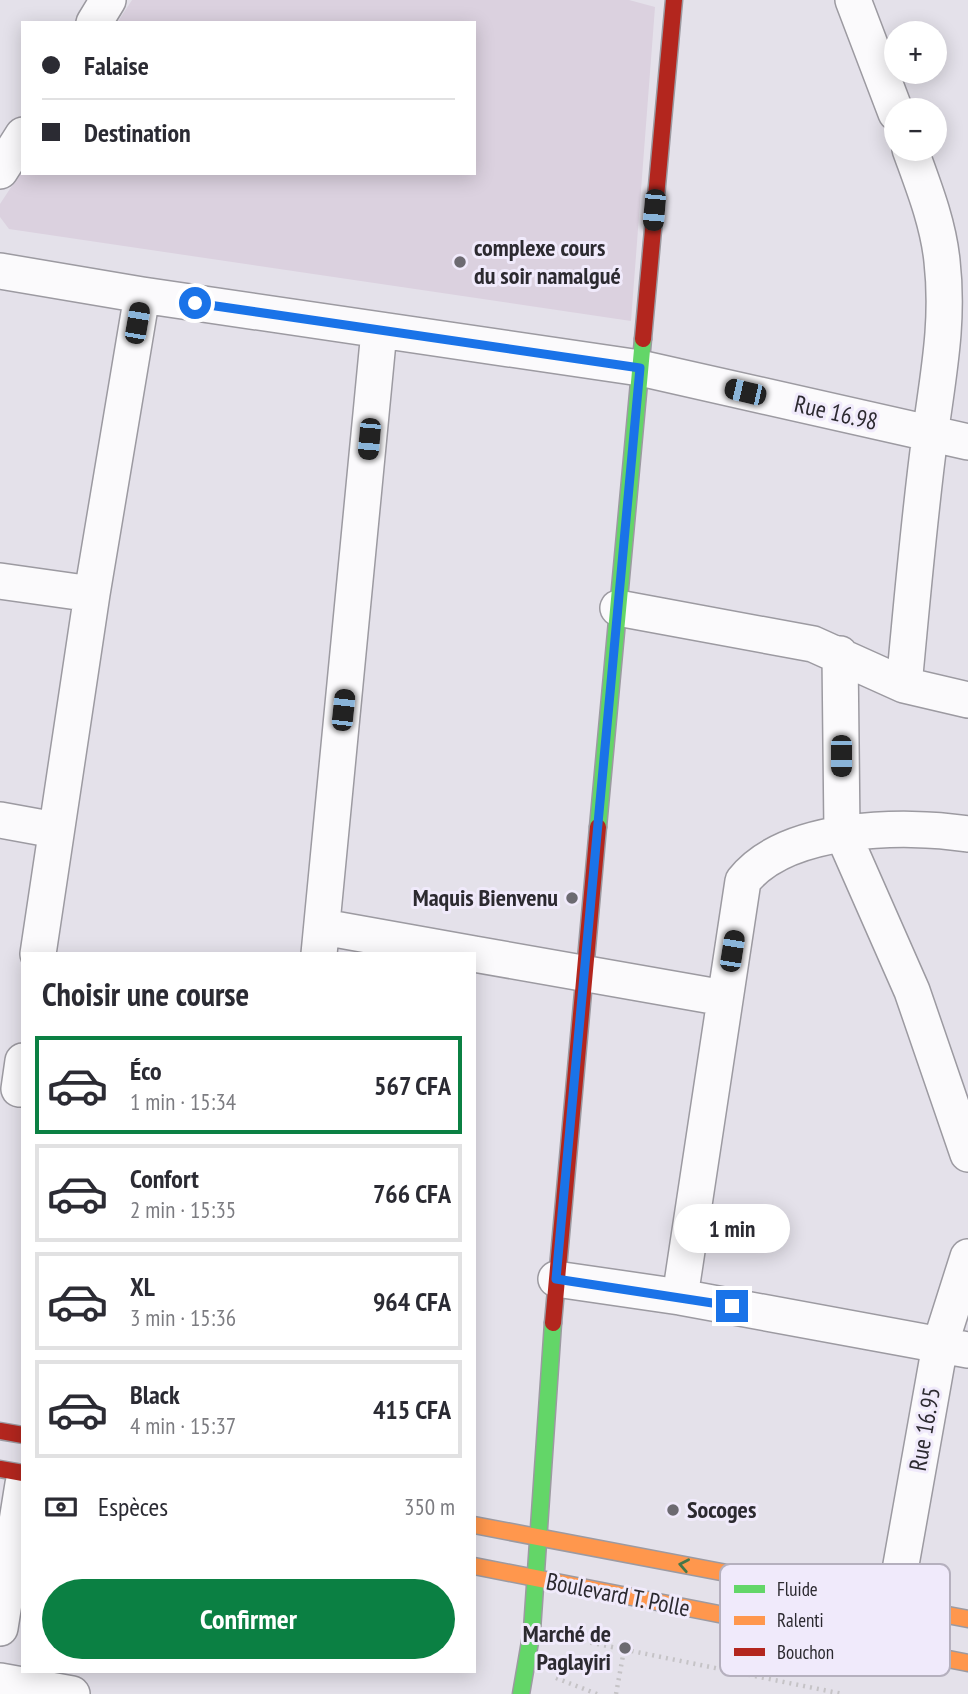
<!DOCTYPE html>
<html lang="fr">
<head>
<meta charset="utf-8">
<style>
  :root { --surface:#fff; --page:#f7f7f7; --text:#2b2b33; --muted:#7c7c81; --line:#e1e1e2; --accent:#0b8043 }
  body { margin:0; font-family:"PT Sans Narrow",sans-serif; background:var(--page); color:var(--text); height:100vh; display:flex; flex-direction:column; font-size:26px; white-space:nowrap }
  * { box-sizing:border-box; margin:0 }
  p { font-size:23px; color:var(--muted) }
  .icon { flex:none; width:38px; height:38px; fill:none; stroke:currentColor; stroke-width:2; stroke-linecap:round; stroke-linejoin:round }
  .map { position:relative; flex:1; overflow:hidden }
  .sheet { position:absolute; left:21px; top:952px; width:455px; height:721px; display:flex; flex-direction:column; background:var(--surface); border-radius:0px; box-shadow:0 4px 18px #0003 }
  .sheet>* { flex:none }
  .banner { position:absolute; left:21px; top:21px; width:455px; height:154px; border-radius:0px; box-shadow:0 4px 18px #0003; display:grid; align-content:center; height:154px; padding:0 21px; background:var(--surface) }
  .fabs { position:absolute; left:884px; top:21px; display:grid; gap:14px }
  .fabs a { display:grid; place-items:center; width:63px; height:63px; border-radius:50%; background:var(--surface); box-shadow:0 4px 18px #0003; font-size:35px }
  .end { position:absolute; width:32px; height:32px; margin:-16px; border:9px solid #1a73e8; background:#fff; box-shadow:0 0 0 4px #fff }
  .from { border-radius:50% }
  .bubble { position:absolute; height:49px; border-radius:24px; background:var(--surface); box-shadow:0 4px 18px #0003; font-size:23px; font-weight:700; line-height:49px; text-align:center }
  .car { position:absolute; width:21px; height:42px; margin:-21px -10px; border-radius:9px; box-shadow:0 0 5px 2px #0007; background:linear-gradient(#222 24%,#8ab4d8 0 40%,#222 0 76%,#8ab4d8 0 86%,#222 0) }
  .banner b { display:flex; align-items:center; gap:24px; height:66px; font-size:26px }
  .banner b+b { border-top:2px solid var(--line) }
  .banner i { width:18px; height:18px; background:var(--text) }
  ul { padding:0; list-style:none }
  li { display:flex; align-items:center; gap:21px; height:98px; margin:0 14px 10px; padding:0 7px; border:4px solid var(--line); border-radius:0px }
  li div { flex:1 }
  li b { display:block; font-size:26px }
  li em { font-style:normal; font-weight:700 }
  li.on { border-color:var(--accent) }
  li>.icon { width:63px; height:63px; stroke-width:1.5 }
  h2 { padding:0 21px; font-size:32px; line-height:84px }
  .pay { display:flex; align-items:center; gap:18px; height:77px; padding:0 21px; font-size:26px }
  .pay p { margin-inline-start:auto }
  .action { display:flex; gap:14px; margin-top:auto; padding:14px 21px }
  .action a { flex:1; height:80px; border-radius:42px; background:var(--accent); color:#fff; font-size:28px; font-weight:700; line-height:80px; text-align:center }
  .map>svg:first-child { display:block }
  .education { fill:#dbd1df }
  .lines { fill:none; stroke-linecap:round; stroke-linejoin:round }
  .street-casing { stroke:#9c9aa1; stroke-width:38 }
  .fast-casing { stroke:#9c9aa1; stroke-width:19 }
  .slow-casing { stroke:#9c9aa1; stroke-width:19 }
  .jam-casing { stroke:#9c9aa1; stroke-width:19 }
  .path { stroke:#c5c3c6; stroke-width:4.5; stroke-dasharray:2 5; stroke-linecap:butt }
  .street { stroke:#fbfafc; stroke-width:35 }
  .fast { stroke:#63d668; stroke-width:16 }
  .slow { stroke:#ff974d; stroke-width:16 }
  .jam { stroke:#b3261e; stroke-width:16 }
  .oneway { stroke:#457749 }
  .route { stroke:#1a73e8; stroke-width:9 }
  .poi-dot { fill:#6c6a71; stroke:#f0eafb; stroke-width:2.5 }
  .labels { text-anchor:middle; stroke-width:6; stroke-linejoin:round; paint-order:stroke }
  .poi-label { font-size:24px; font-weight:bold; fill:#2c2a30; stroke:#f0eafb; text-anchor:start }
  .street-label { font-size:24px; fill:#2c2a30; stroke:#f0eafb }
  .key { fill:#f0eafb; stroke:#b5b0be; stroke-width:2 }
  .key-label { font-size:19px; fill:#2c2a30 }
</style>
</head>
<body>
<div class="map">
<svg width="968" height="1694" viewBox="0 0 968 1694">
  <rect width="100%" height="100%" fill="#e4e1ea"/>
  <path class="education" d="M132,0H629L655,7L631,321L9,229L0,217V204L23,169V173H474V23H117Z"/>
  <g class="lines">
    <g class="street-casing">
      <path id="street" d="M853,0L896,113
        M94,23L108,0
        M0,171L23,135
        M0,271L142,295L640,368L968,442
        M0,581L92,594
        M618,608L813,644L904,685C912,602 919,518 930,436C938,375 949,323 942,261C938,222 923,185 910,149
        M840,654L842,832L912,991L968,1154
        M904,685L968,700
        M0,820L55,830
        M323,927L474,954
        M38,954L92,594L142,295
        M319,954L379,331
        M474,954L724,998
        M19,1089L23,1061
        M556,1279L680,1297L968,1350
        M680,1297L743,881C786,826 904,824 968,834
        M894,1604L940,1345L968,1257
        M0,1628L23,1484
        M0,1681L72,1694"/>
    </g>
    <g class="fast-casing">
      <path id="fast" d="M598,827L643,339
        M521,1694L532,1630L553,1323"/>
    </g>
    <g class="slow-casing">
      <path id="slow" d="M474,1525L968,1619
        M474,1566L968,1663"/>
    </g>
    <g class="jam-casing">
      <path id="jam" d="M643,339L674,0
        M553,1323L598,827
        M0,1431L23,1435
        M0,1469L23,1473"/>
    </g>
    <path class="path" d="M563,1637L843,1694
      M556,1678L597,1694
      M616,1694L624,1650"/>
    <use href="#street" class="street"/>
    <use href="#fast" class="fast"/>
    <use href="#slow" class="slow"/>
    <use href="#jam" class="jam"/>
  </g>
  <defs><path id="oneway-chevron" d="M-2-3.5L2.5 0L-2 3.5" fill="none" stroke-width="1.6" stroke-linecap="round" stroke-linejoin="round" transform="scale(1.75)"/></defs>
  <use class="oneway" href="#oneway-chevron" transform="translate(684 1565) rotate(-169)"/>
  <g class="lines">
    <path class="route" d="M195,303L640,368L556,1279L732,1306"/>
  </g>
  <g class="poi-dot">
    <circle cx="460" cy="262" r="7"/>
    <circle cx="572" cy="898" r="7"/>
    <circle cx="673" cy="1510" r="7"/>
    <circle cx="625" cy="1648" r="7"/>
  </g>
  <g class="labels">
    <g class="poi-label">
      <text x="474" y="256">complexe cours<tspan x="474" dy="28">du soir namalgué</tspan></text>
      <text x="558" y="906" text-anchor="end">Maquis Bienvenu</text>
      <text x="687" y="1518">Socoges</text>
      <text x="611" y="1642" text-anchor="end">Marché de<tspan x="611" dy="28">Paglayiri</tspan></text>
    </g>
    <g class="street-label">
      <text transform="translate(836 413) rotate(13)" y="8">Rue 16.98</text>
      <text transform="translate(925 1429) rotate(-80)" y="8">Rue 16.95</text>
      <text transform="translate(618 1595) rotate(11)" y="8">Boulevard T. Polle</text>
    </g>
  </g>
  <rect x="720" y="1564" width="230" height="112" rx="10" class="key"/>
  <rect x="734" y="1585" width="31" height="8" fill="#63d668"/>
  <rect x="734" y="1616" width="31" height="9" fill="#ff974d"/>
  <rect x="734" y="1648" width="31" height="8" fill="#b3261e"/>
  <g class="key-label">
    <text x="777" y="1596">Fluide</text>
    <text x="777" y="1627">Ralenti</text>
    <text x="777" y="1659">Bouchon</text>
  </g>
</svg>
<div class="fabs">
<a>+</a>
<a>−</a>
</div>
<i class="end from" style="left:195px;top:303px"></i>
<i class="end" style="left:732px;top:1306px"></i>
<div class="bubble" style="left:674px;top:1204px;width:116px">1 min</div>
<i class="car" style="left:654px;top:210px;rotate:185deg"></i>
<i class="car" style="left:137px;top:323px;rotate:10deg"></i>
<i class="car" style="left:745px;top:392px;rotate:283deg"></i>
<i class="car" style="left:369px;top:439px;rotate:185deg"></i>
<i class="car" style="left:343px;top:710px;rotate:6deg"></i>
<i class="car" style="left:841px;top:756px;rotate:180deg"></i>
<i class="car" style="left:732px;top:951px;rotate:9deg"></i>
<div class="banner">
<b><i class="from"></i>Falaise</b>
<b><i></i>Destination</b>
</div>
<section class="sheet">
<h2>Choisir une course</h2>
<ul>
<li class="on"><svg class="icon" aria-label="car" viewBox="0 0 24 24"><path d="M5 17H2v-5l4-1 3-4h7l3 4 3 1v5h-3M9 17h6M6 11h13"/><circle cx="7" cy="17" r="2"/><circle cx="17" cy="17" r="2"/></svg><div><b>Éco</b><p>1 min · 15:34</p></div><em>567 CFA</em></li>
<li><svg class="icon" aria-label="car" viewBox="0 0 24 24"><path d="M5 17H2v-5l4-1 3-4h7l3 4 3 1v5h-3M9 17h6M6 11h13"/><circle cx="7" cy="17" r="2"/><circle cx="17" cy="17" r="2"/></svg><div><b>Confort</b><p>2 min · 15:35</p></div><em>766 CFA</em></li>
<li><svg class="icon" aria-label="car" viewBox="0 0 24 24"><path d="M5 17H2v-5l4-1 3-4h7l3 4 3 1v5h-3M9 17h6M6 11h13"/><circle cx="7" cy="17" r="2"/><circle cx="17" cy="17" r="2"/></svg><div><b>XL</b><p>3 min · 15:36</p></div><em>964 CFA</em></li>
<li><svg class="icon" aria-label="car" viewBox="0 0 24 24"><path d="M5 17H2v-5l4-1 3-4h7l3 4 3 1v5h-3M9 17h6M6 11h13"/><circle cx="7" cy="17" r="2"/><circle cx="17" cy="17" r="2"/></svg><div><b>Black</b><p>4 min · 15:37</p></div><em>415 CFA</em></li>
</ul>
<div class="pay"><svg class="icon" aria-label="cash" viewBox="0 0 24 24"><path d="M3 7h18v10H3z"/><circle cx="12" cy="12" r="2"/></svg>Espèces<p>350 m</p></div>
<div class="action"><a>Confirmer</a></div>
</section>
</div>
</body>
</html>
